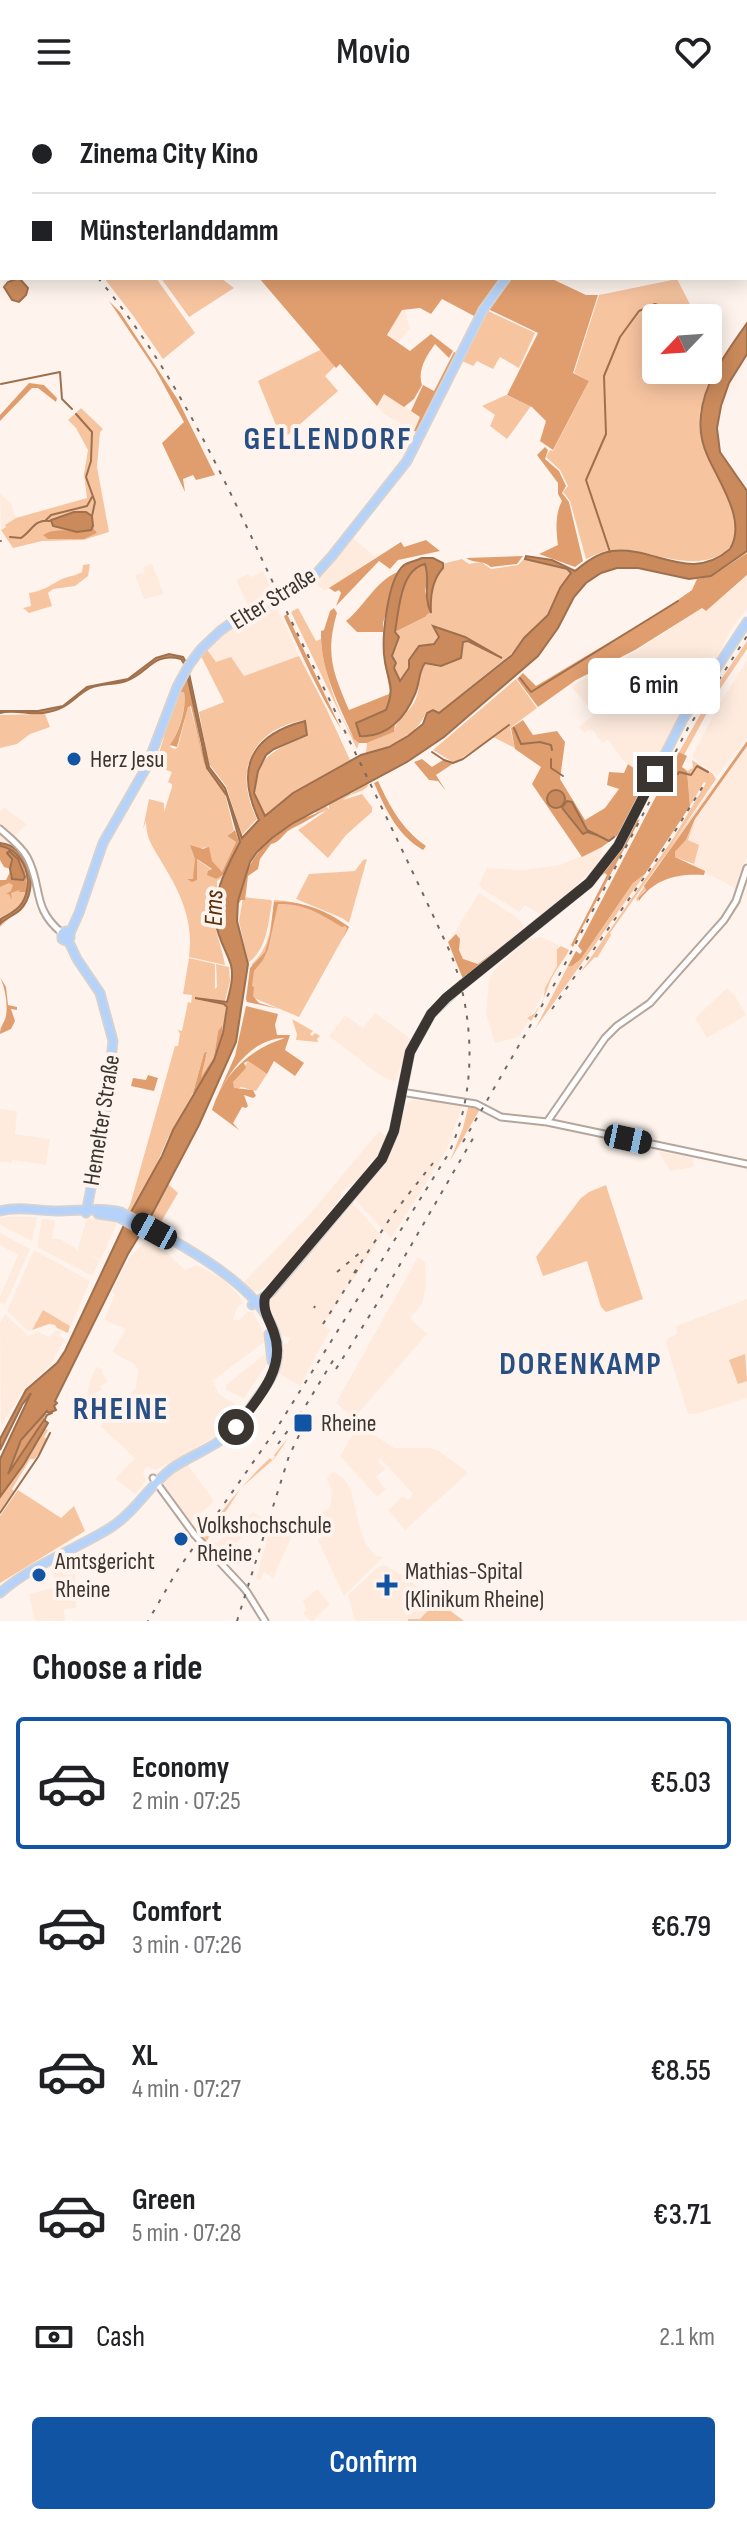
<!DOCTYPE html>
<html lang="en">
<head>
<meta charset="utf-8">
<style>
  :root { --surface:#fff; --page:#f2f2f2; --text:#202124; --muted:#757577; --line:#e0e0e0; --accent:#1254a4 }
  body { margin:0; font-family:"Sofia Sans Condensed",sans-serif; background:var(--page); color:var(--text); height:100vh; display:flex; flex-direction:column; font-size:30px; white-space:nowrap }
  * { box-sizing:border-box; margin:0 }
  p { font-size:26px; color:var(--muted) }
  .icon { flex:none; width:44px; height:44px; fill:none; stroke:currentColor; stroke-width:2; stroke-linecap:round; stroke-linejoin:round }
  .map { position:relative; height:1517px; overflow:hidden }
  .side { display:flex; flex-direction:column; background:var(--surface); flex:1 }
  .side>* { flex:none }
  .guide { position:absolute; left:0px; top:0px; width:748px; height:176px; box-shadow:0 4px 20px #0003; display:grid; align-content:center; height:176px; padding:0 32px; background:var(--surface) }
  .needle { width:52px; rotate:245deg }
  .tools { position:absolute; left:642px; top:200px; display:grid; gap:16px }
  .tools a { display:grid; place-items:center; width:80px; height:80px; border-radius:8px; background:var(--surface); box-shadow:0 4px 20px #0003; font-size:40px }
  .end { position:absolute; width:36px; height:36px; margin:-18px; border:10px solid #3b3531; background:#fff; box-shadow:0 0 0 4px #fff }
  .from { border-radius:50% }
  .bubble { position:absolute; height:56px; border-radius:8px; background:var(--surface); box-shadow:0 4px 20px #0003; font-size:26px; font-weight:600; line-height:56px; text-align:center }
  .car { position:absolute; width:24px; height:48px; margin:-24px -12px; border-radius:10px; box-shadow:0 0 6px 2px #0007; background:linear-gradient(#222 24%,#8ab4d8 0 40%,#222 0 76%,#8ab4d8 0 86%,#222 0) }
  .guide b { display:flex; align-items:center; gap:28px; height:76px; font-size:30px }
  .guide b+b { border-top:2px solid var(--line) }
  .guide i { width:20px; height:20px; background:var(--text) }
  ul { padding:0; list-style:none }
  li { display:flex; align-items:center; gap:24px; height:132px; margin:0 16px 12px; padding:0 16px; border:4px solid transparent; border-radius:8px }
  li div { flex:1 }
  li b { display:block; font-size:30px }
  li em { font-style:normal; font-weight:600 }
  li.active { border-color:var(--accent) }
  li>.icon { width:72px; height:72px; stroke-width:1.5 }
  h2 { padding:0 32px; font-size:36px; line-height:96px }
  .pay { display:flex; align-items:center; gap:20px; height:88px; padding:0 32px; font-size:30px }
  .pay p { margin-inline-start:auto }
  .cta { display:flex; gap:16px; margin-top:auto; padding:16px 32px }
  .cta a { flex:1; height:92px; border-radius:8px; background:var(--accent); color:#fff; font-size:32px; font-weight:600; line-height:92px; text-align:center }
  header { display:flex; justify-content:space-between; align-items:center; height:104px; padding:0 32px; background:var(--surface); font-size:36px; font-weight:600 }
  .map>svg:first-child { display:block }
  .built { fill:#feebde }
  .green { fill:#f7c4a0 }
  .forest { fill:#e09e6f }
  .water { fill:#ca8a5b; stroke:#9f704e; stroke-width:2 }
  .lines { fill:none; stroke-linecap:round; stroke-linejoin:round }
  .stream { stroke:#9f704e; stroke-width:2 }
  .minor-casing { stroke:#b5a59b; stroke-width:9 }
  .major-casing { stroke:#d4d3d2; stroke-width:11 }
  .minor { stroke:#fff; stroke-width:5 }
  .major { stroke:#b5d2fa; stroke-width:7 }
  .rail { stroke:#706964; stroke-width:2; stroke-dasharray:4 8; stroke-linecap:butt }
  .minor-bridge-casing { stroke:#b5a59b; stroke-width:9; stroke-linecap:butt }
  .minor-bridge { stroke:#fff; stroke-width:5 }
  .route { stroke:#3b3531; stroke-width:10 }
  .poi-dot { fill:#1254a4; stroke:#fef4ed; stroke-width:3 }
  .labels { text-anchor:middle; stroke-width:8; stroke-linejoin:round; paint-order:stroke }
  .street-label { font-size:24px; fill:#3b3531; stroke:#fef4ed }
  .poi-label { font-size:24px; fill:#3b3531; stroke:#fef4ed; text-anchor:start }
  .water-label { font-size:26px; font-style:italic; fill:#592e09; stroke:#fef4ed }
  .district-label { font-size:32px; font-weight:bold; letter-spacing:2px; fill:#274f84; stroke:#fef4ed }
</style>
</head>
<body>
<header><svg class="icon" aria-label="menu" viewBox="0 0 24 24"><path d="M4 6h16M4 12h16M4 18h16"/></svg>Movio<svg class="icon" aria-label="heart" viewBox="0 0 24 24"><path d="M12 20l-8-8c-3-5 5-10 8-4 3-6 11-1 8 4z"/></svg></header>
<div class="map">
<svg width="747" height="1517" viewBox="0 0 747 1517">
  <rect width="100%" height="100%" fill="#fef4ed"/>
  <path class="built" d="M405,205L410,225L398,238L388,231L398,210Z
    M384,290L421,312L414,327L384,310L377,302Z
    M0,390L11,399L16,414L1,426Z
    M351,433L376,453L325,487L312,477Z
    M152,460L164,490L144,495L135,471L143,469L145,471L143,463Z
    M263,467L275,493L250,505L236,476L248,470L252,473Z
    M747,472V505L731,525L711,566L679,613L653,663L639,668L624,657L608,636L602,639L594,627L588,626L584,629L579,623L594,610L571,582L637,547L702,504L706,507Z
    M276,501L299,552L244,572L231,554L216,558L206,544L233,521Z
    M747,556V634L717,672L693,654V650L720,599Z
    M747,642V753L737,786L721,776L692,764L697,746L688,736L695,715Z
    M4,703L26,720L11,737L24,750L0,754V708Z
    M602,743V750L597,760L574,784L541,811L525,801L519,808L481,784L479,781L487,764L523,766L560,761Z
    M479,789L515,812L523,820V824L464,876L449,838Z
    M541,833L558,841V863L519,933L495,939L486,910L489,876L495,865L528,835Z
    M727,884L735,892L746,911L707,934L695,914Z
    M375,909L411,935L395,978L381,972L329,932L345,911L363,924Z
    M413,996L463,1000L446,1047L391,1134L354,1095L386,1056L397,1034L406,1000Z
    M0,1005L17,1007L15,1030L50,1035L46,1061L12,1056L11,1059L0,1058Z
    M379,1027L387,1033L377,1055L372,1056L367,1062L362,1073L342,1087L340,1094L282,1168L259,1187H252L243,1179L309,1111Z
    M658,1047L693,1054L694,1063L670,1067Z
    M352,1098L382,1132L323,1221L330,1226L300,1282L277,1268L282,1240L288,1239L291,1234L279,1231L268,1200L270,1195Z
    M5,1113H37L32,1137L0,1121V1114Z
    M87,1114L118,1117L101,1155L88,1151L100,1156L92,1172L37,1143L42,1115L55,1116L52,1135H60L75,1144L77,1148Z
    M0,1129L30,1145L5,1201L0,1198V1193L18,1151L0,1141Z
    M151,1137L158,1140L185,1166L197,1161L223,1175L239,1191L243,1199L237,1204L233,1216H240L247,1208H253L267,1236L212,1277L219,1290L239,1303L227,1323L217,1332L156,1366L146,1363L143,1368L146,1376L135,1390L115,1375L135,1354L100,1322L118,1308L137,1302L136,1296L130,1290L136,1284L138,1266L134,1260L112,1248L126,1225L104,1216L115,1191L112,1187L129,1154L142,1140Z
    M34,1146L90,1177L71,1222L43,1207L32,1226L28,1227L7,1207Z
    M418,1153L425,1158L426,1182L422,1200L410,1214L427,1230L354,1314L336,1299Z
    M747,1195V1294L696,1310H688L672,1259L666,1238L668,1234L677,1230L676,1222Z
    M5,1210L28,1232L39,1228L49,1233L56,1226L61,1228L60,1232L65,1235L50,1261L23,1287L1,1322L0,1220Z
    M269,1247L268,1258L244,1294L226,1286V1281Z
    M96,1263L102,1265L103,1270L108,1278L100,1282L102,1286L87,1293L89,1279Z
    M359,1321L394,1344H430L439,1347L466,1367L467,1370L405,1426L388,1406L403,1392L408,1396L413,1390L380,1354L379,1360L386,1364L376,1373L386,1385L377,1393L340,1352Z
    M187,1360L214,1397L191,1418L161,1377Z
    M335,1368L345,1376L351,1386L360,1424L365,1438L375,1452L383,1453L344,1492L318,1436L332,1426L322,1411L324,1406L330,1404L332,1387L327,1375L331,1369Z
    M253,1408L264,1415L229,1445L233,1451L225,1457L209,1441L212,1436L217,1439Z
    M273,1414L295,1425L273,1474L264,1468L260,1477L256,1474Z
    M385,1461L403,1472L464,1517H355L348,1491L379,1462Z
    M59,1464L64,1471L75,1470L76,1504L64,1505L65,1517H35L29,1490L56,1483L53,1467Z
    M317,1485L330,1500L313,1517H310L303,1509L307,1506L303,1497Z"/>
  <path class="green" d="M104,174H156L195,229L163,255L134,213Z
    M161,174H221L234,184L189,213Z
    M677,175L697,214H656V266H708V236L719,257C696,303 690,329 719,373C727,386 738,401 740,417C741,426 738,434 733,440C701,476 654,444 615,446C604,446 595,451 586,455L570,397L563,388L568,382L560,366L546,353L550,346L553,347L589,277L574,269L599,191Z
    M488,207L535,229L519,264L500,253L493,265L477,257L473,262L462,257Z
    M324,244L337,260L325,272L338,287L282,336L258,277Z
    M506,291L531,302L507,335L490,322L495,311L482,302Z
    M81,304L103,325L100,328L97,363L109,428L83,436L42,437L13,444L1,426L6,423L5,421L16,414L87,394L84,370L88,346L76,324L68,316Z
    M462,455L469,460L481,458L491,465L518,461L524,455L566,466L571,469L559,484L548,510L524,534L511,550L439,608L433,606L426,608C418,631 389,645 366,649L367,639L394,628C396,615 409,609 415,597C421,585 417,571 425,559L441,562L461,554L463,538L434,522L438,533L434,539L419,542L409,556V564L400,576L395,564L397,559L392,552L397,540L395,528L425,513L430,508V489L438,461Z
    M90,460L88,472L75,482L53,485L48,489L52,502L29,509L23,504L31,502L29,489C46,486 48,482 62,475C69,472 75,472 82,468L83,461Z
    M298,504L316,537L321,535C322,561 340,622 359,639L357,645L291,508Z
    M747,537V545L720,585L684,651L679,648L716,583Z
    M206,544L216,558L231,553L244,572L299,552L326,604L350,656L293,689L265,711C262,704 256,695 255,688C253,652 281,643 308,631L305,616C251,625 233,667 257,715L242,731L226,682L209,660L199,608L224,598L201,552Z
    M516,575L537,604L510,624L515,644L493,633L454,659L433,646Z
    M180,588H184C187,605 178,628 170,643L175,645L178,643L188,602H190L207,666L225,690L234,726L227,732L236,738L222,768L200,753L203,751L205,743L195,748L192,746L195,754L212,766L208,767V771L216,775L219,772L223,773L217,777V786L210,784V786L218,789L214,796L216,800C211,824 221,837 225,861L189,853C194,816 180,788 161,757C153,743 146,735 146,717L143,725L149,695L164,699V708L172,683V680L168,678L172,668L155,662L164,633L162,632Z
    M45,610L50,623L30,630L17,640L0,644V611Z
    M692,656L713,670L716,675L670,743L719,675L644,782L646,785L638,794V798L636,795L665,751L610,829L611,831L597,854L595,853L580,869L674,733L706,679L704,678L690,702L687,667L693,664Z
    M367,679L368,682C361,690 351,688 343,696L362,690L372,703V708L346,731L328,754L298,726L326,707L316,710V708L326,702L329,705V700L350,688L351,690Z
    M695,717L688,736L699,741L694,760L675,753V748L686,736Z
    M367,755L349,819L342,814L296,795L309,770L355,767L363,756Z
    M645,770L535,925L568,862H572L581,855L633,779Z
    M0,776L32,778L25,800L0,823Z
    M243,793L271,796L272,798C268,821 267,845 248,859L239,817Z
    M274,796C300,797 328,808 349,823L299,913L249,892L252,860C271,842 271,821 274,796Z
    M561,842L569,846C563,858 553,868 549,881C544,894 539,905 531,917L527,914L534,910L543,897L545,884L557,862V845Z
    M189,854L215,860V885L217,883L216,860L229,863L230,877L225,897L200,896L226,901L224,923L218,927L214,953L201,973H199L207,950L204,949L193,989L168,1034L150,1075L131,1109L126,1108L130,1101L175,942H178L180,930L178,926L182,927L188,898L191,899L192,891L183,890Z
    M292,915L313,927L310,930L312,932L315,929L320,932L317,935L318,938L296,936L297,930Z
    M248,957L267,970L256,987L241,983L236,986L233,984V978Z
    M469,1000L480,1005L450,1057L463,1024Z
    M168,1080L178,1089L161,1118L187,1141L148,1118Z
    M606,1081L643,1195L606,1208L601,1203L587,1157L543,1172L536,1153L581,1094L589,1088Z
    M43,1206L70,1222L68,1229L57,1224L55,1221L49,1220L32,1226Z
    M745,1250L747,1277L738,1280L729,1256Z
    M45,1325L48,1326L44,1333L47,1335L35,1355H30L12,1385L14,1387L0,1407V1393L24,1360Z
    M288,1334L275,1354L241,1384L206,1438L202,1434C223,1405 244,1378 270,1354L272,1356L275,1353L274,1351Z
    M18,1386L61,1414L74,1402L85,1427L0,1479V1412Z
    M437,1497L464,1517H408V1515H420Z"/>
  <path class="forest" d="M259,174H550L586,191H598L573,269L589,277L553,346L540,337L546,317L532,303L507,291L538,229L488,205L476,213L442,195L431,210L420,204L402,206L387,231L410,247L431,230L453,247L449,254L435,240C427,251 417,266 422,281L414,295L404,303L384,290L377,302L340,260L336,264Z
    M109,197L120,208L178,296L215,371L196,376L193,371L183,375L185,388L162,339L184,318L155,265Z
    M454,248L459,250L419,328L414,327L420,313L411,307L423,281L434,287Z
    M29,279L44,281L57,294L56,298L38,284H32L0,317V311Z
    M545,343L548,346L545,355L559,367L566,382L562,389L569,398L583,457L575,463L539,450L558,441C556,428 555,409 562,397L558,390V379L537,351Z
    M93,424L97,429L84,435H48L43,431C59,421 77,431 93,424Z
    M426,436L440,447L398,456L390,465L379,457L336,502L341,489L339,486L335,488L329,484L401,438L404,443Z
    M747,449V471L706,507L702,504L635,546L576,576L538,603L517,575L523,569L536,582L665,505L692,486L697,475L712,472Z
    M523,452L517,460L491,463C481,455 474,460 466,454Z
    M421,460H425L428,472L425,487L430,508L425,513L395,528C399,505 400,473 421,460Z
    M398,468L383,519L384,537L383,528H357L346,517C366,501 375,477 398,468Z
    M334,504L337,509C325,550 333,568 349,606L389,590L390,587L384,558H385L393,590L386,606L356,619L360,632L380,630L395,621L394,628L367,639H359L354,635C339,601 320,566 321,527L324,526L330,507Z
    M287,510L341,625C319,590 303,553 285,515L284,512Z
    M187,570L201,643L211,671L204,659L191,602L188,603L177,643L170,641C179,629 187,604 184,588H180L163,630Z
    M523,616L533,631L557,627L565,638L560,675L585,716L605,704L619,685L607,681L609,668L624,669L628,660L639,668L647,667L651,671L622,728L602,743L582,753L532,680L541,663L515,645L511,624Z
    M747,637V642L695,715L686,736L675,748V753L705,767L704,771C677,769 654,775 639,797L638,794L646,786L644,782Z
    M679,648L687,652L682,663L687,667L690,702L645,770L633,779L581,855L572,862H568L576,847L580,850L582,847L578,842Z
    M422,655L432,663L443,656L454,659L436,671L446,687L438,677L429,676L414,658Z
    M378,677C390,703 402,725 426,742L423,746C397,731 386,706 374,679Z
    M324,706C314,713 301,720 291,725C282,730 281,738 271,740L260,755L258,765L248,772L245,796H241L238,801C242,765 260,738 292,720C303,713 315,711 324,706Z
    M640,715L581,826L573,843L571,841L607,771L605,769L596,776L616,750L634,718Z
    M235,726L239,738L225,770L216,775L207,771L208,767L212,765L197,755V776L192,778L187,775H193L195,755L190,741L203,745L209,743L212,757L222,768L236,738L227,732Z
    M0,742C25,747 27,767 26,788H20L18,787L22,785L11,789L12,796L9,790H6L11,787L13,781L9,779L0,783V776H6L10,768V772L25,773L18,755L11,753L10,765L4,763L0,756Z
    M274,798C301,796 328,807 349,823L343,834L347,824L345,822L342,823C321,810 303,799 278,800L268,845L263,856L254,867L252,882L254,883L253,892L259,899L280,905L247,898L246,895L250,864L265,848L270,831Z
    M456,830L460,835L459,846L463,855L478,860L495,847L463,875L448,838Z
    M0,873L6,883L8,901L17,903V906L11,905L15,917L11,925L0,930C0,922 4,920 6,912C8,899 5,884 0,873Z
    M246,902L278,910L275,921L277,931H290L285,946L304,959L295,972L274,957L267,970L248,957L244,959L246,964L233,978L234,984L253,986L256,992L253,994L244,991L248,1002L246,1004L242,1003L233,1019L239,1026L212,1006C223,970 250,945 285,934C254,934 233,963 219,988L235,952Z
    M222,922C226,942 205,971 195,990L193,989L204,949L207,948L201,973L214,953L218,927Z
    M148,971L158,974L154,987L131,982L133,974L146,976Z
    M47,1309L11,1369L8,1370C16,1347 25,1322 47,1309Z"/>
  <path class="water" d="M19,174L28,184L26,191L19,198L12,196L4,183L8,178Z
    M747,219V250L729,279L721,302L717,324L720,348L747,387V447L711,472L689,475L638,464H617L601,469L586,479L574,493L558,524L538,552L444,633L407,658L293,719L272,734L257,748L250,758L238,797L237,817L248,860L236,938L199,1021L150,1114L128,1150L55,1297L57,1299L54,1302L56,1306L49,1309L47,1307L21,1336L8,1370L44,1316L48,1319L24,1360L0,1393V1355L31,1289L22,1301L0,1346V1335L26,1286L57,1259L65,1247L125,1119L162,1052L173,1026L214,956L223,929L227,903L224,900L195,894L227,898C230,886 234,874 231,861C227,848 218,834 216,820C211,791 227,763 240,738L227,692L207,664L185,561L181,555C152,548 149,569 126,577C115,581 101,579 90,584C72,594 68,606 43,609C29,611 14,605 0,609V607H38L63,602L87,583L128,575L156,554L169,550L183,553L187,560L209,663L225,684L242,734L259,716C235,665 250,631 305,617L307,631L274,645L266,651L258,667L254,689L265,712L293,689L361,651L389,643L408,632L423,620L427,609L433,606L439,609L512,551L524,534L548,511L560,484L571,469L567,465L525,455L526,452L552,456L575,467C586,458 598,449 612,447C656,442 689,480 730,445C747,417 720,380 708,353C702,340 699,326 701,311C704,277 728,247 747,219Z
    M74,408H86L92,412L93,422L91,426L77,428L53,422L51,416Z
    M422,454H433L443,459V464C432,476 430,493 431,509C422,488 431,479 425,460C400,466 399,506 395,528L399,533L392,552L396,559L394,564L400,577L409,564V556L419,542L434,540L439,533L433,522L465,533L502,554L468,537L463,538L461,554L441,562L425,559C418,569 420,579 415,590C406,612 388,634 360,632L356,619L386,606C395,584 389,579 385,558C381,537 387,475 404,461C409,458 416,457 422,454Z
    M547 695a9 9 0 1 1 18 0a9 9 0 1 1-18 0Z
    M567,697L572,698L587,726L597,731L587,728L583,730L563,705L562,703Z
    M0,739C30,742 40,784 21,805C15,811 6,814 0,820L1,815C8,811 17,807 22,799C35,778 25,746 0,742Z
    M9,747L18,755L25,773L23,776L12,775L10,765L12,755L7,749Z"/>
  <g class="lines">
    <path class="stream" d="M1,280L60,268L62,295L72,305
      M76,310L92,328L91,357L86,373L95,398L92,412
      M46,416L51,411L87,402L92,393
      M10,433L21,434C33,426 34,415 50,417
      M0,437H1
      M610,448L586,376L606,330L604,272L620,233L639,207L655,200L676,208
      M520,574L531,588L678,497
      M514,624L521,640L540,638L551,641L552,646
      M432,648L444,656L453,659L463,655L509,621
      M551,655V664L563,672
      M678,670L679,668L691,671L697,662L708,668
      M595,730L609,737L614,733
      M45,1315L47,1311L52,1309
      M0,1409L38,1353L50,1329"/>
    <g class="minor-casing">
      <path id="minor" d="M0,725C10,734 21,742 27,753C43,782 31,804 62,829
        M401,988L476,1000L501,1013L547,1018L747,1060
        M547,1018L605,934L617,922L650,899L724,816L736,797L747,764
        M153,1374L194,1430
        M202,1439L243,1483
        M247,1488L265,1517"/>
    </g>
    <g class="major-casing">
      <path id="major" d="M621,0L622,2
        M70,829L66,827L62,829V835L66,837L70,834V829L79,809L103,739L146,664L177,583L189,561L201,545L220,527L238,514L294,486L314,472L332,452L407,357L483,206L506,174
        M68,836L77,855L100,889L113,937L105,1014L86,1109
        M0,1107C19,1102 38,1107 57,1107C78,1107 100,1103 121,1108C168,1135 294,1191 276,1260C273,1274 263,1286 255,1297C247,1309 239,1321 229,1330C212,1345 189,1352 171,1365C149,1382 134,1409 110,1424C74,1446 32,1461 0,1489
        M98,1110L118,1113L149,1130
        M252,1201L271,1188L382,1055L394,1027L410,948L431,910L456,886L589,779L618,742L683,615L747,518
        M269,1230L272,1257"/>
    </g>
    <use href="#minor" class="minor"/>
    <use href="#major" class="major"/>
    <path class="rail" d="M0,69L2,71
      M98,174C181,273 231,391 286,506C341,620 398,735 451,850C475,914 477,986 449,1049L275,1327L177,1467L148,1517
      M552,905L662,748L705,679
      M463,1038L555,879L688,624L747,532
      M337,1168L362,1147
      M354,1169L393,1110L433,1059
      M314,1204L315,1202
      M323,1220L361,1160
      M336,1265L380,1195L475,1031
      M278,1340L303,1306L337,1250
      M237,1517L289,1352L306,1317"/>
    <g class="minor-bridge-casing">
      <path id="minor-bridge" d="M194,1430L202,1439
        M243,1483L247,1488"/>
    </g>
    <use href="#minor-bridge" class="minor-bridge"/>
  </g>
  <g class="lines">
    <path class="route" d="M236,1323C257,1296 287,1264 274,1229C270,1216 262,1207 265,1193L382,1055L394,1027L410,948L431,910L446,894L589,779L618,742L655,670"/>
  </g>
  <g class="poi-dot">
    <circle cx="74" cy="655" r="8"/>
    <rect x="293" y="1309" width="20" height="20" rx="4"/>
    <circle cx="181" cy="1435" r="8"/>
    <circle cx="39" cy="1471" r="8"/>
    <path d="M383 1469h8v8h8v8h-8v8h-8v-8h-8v-8h8z"/>
  </g>
  <g class="labels">
    <g class="street-label">
      <text transform="translate(273 494) rotate(-32)" y="8">Elter Straße</text>
      <text transform="translate(101 1016) rotate(-81)" y="8">Hemelter Straße</text>
    </g>
    <g class="poi-label">
      <text x="90" y="663">Herz Jesu</text>
      <text x="321" y="1327">Rheine</text>
      <text x="197" y="1429">Volkshochschule<tspan x="197" dy="28">Rheine</tspan></text>
      <text x="55" y="1465">Amtsgericht<tspan x="55" dy="28">Rheine</tspan></text>
      <text x="405" y="1475">Mathias-Spital<tspan x="405" dy="28">(Klinikum Rheine)</tspan></text>
    </g>
    <g class="water-label">
      <text transform="translate(213 804) rotate(-89)" y="9">Ems</text>
    </g>
    <g class="district-label">
      <text x="328" y="345">GELLENDORF</text>
      <text x="581" y="1270">DORENKAMP</text>
      <text x="121" y="1315">RHEINE</text>
    </g>
  </g>
</svg>
<div class="tools">
<a><svg class="needle" viewBox="-14 -14 28 28"><path d="M0-13l5 13h-10z" fill="#e53935"/><path d="M0 13l5-13h-10z" fill="#757577"/></svg></a>
</div>
<i class="end from" style="left:236px;top:1323px"></i>
<i class="end" style="left:655px;top:670px"></i>
<div class="bubble" style="left:588px;top:554px;width:132px">6 min</div>
<i class="car" style="left:628px;top:1035px;rotate:102deg"></i>
<i class="car" style="left:154px;top:1127px;rotate:299deg"></i>
<div class="guide">
<b><i class="from"></i>Zinema City Kino</b>
<b><i></i>Münsterlanddamm</b>
</div>
</div>
<section class="side">
<h2>Choose a ride</h2>
<ul>
<li class="active"><svg class="icon" aria-label="car" viewBox="0 0 24 24"><path d="M5 17H2v-5l4-1 3-4h7l3 4 3 1v5h-3M9 17h6M6 11h13"/><circle cx="7" cy="17" r="2"/><circle cx="17" cy="17" r="2"/></svg><div><b>Economy</b><p>2 min · 07:25</p></div><em>€5.03</em></li>
<li><svg class="icon" aria-label="car" viewBox="0 0 24 24"><path d="M5 17H2v-5l4-1 3-4h7l3 4 3 1v5h-3M9 17h6M6 11h13"/><circle cx="7" cy="17" r="2"/><circle cx="17" cy="17" r="2"/></svg><div><b>Comfort</b><p>3 min · 07:26</p></div><em>€6.79</em></li>
<li><svg class="icon" aria-label="car" viewBox="0 0 24 24"><path d="M5 17H2v-5l4-1 3-4h7l3 4 3 1v5h-3M9 17h6M6 11h13"/><circle cx="7" cy="17" r="2"/><circle cx="17" cy="17" r="2"/></svg><div><b>XL</b><p>4 min · 07:27</p></div><em>€8.55</em></li>
<li><svg class="icon" aria-label="car" viewBox="0 0 24 24"><path d="M5 17H2v-5l4-1 3-4h7l3 4 3 1v5h-3M9 17h6M6 11h13"/><circle cx="7" cy="17" r="2"/><circle cx="17" cy="17" r="2"/></svg><div><b>Green</b><p>5 min · 07:28</p></div><em>€3.71</em></li>
</ul>
<div class="pay"><svg class="icon" aria-label="cash" viewBox="0 0 24 24"><path d="M3 7h18v10H3z"/><circle cx="12" cy="12" r="2"/></svg>Cash<p>2.1 km</p></div>
<div class="cta"><a>Confirm</a></div>
</section>
</body>
</html>
